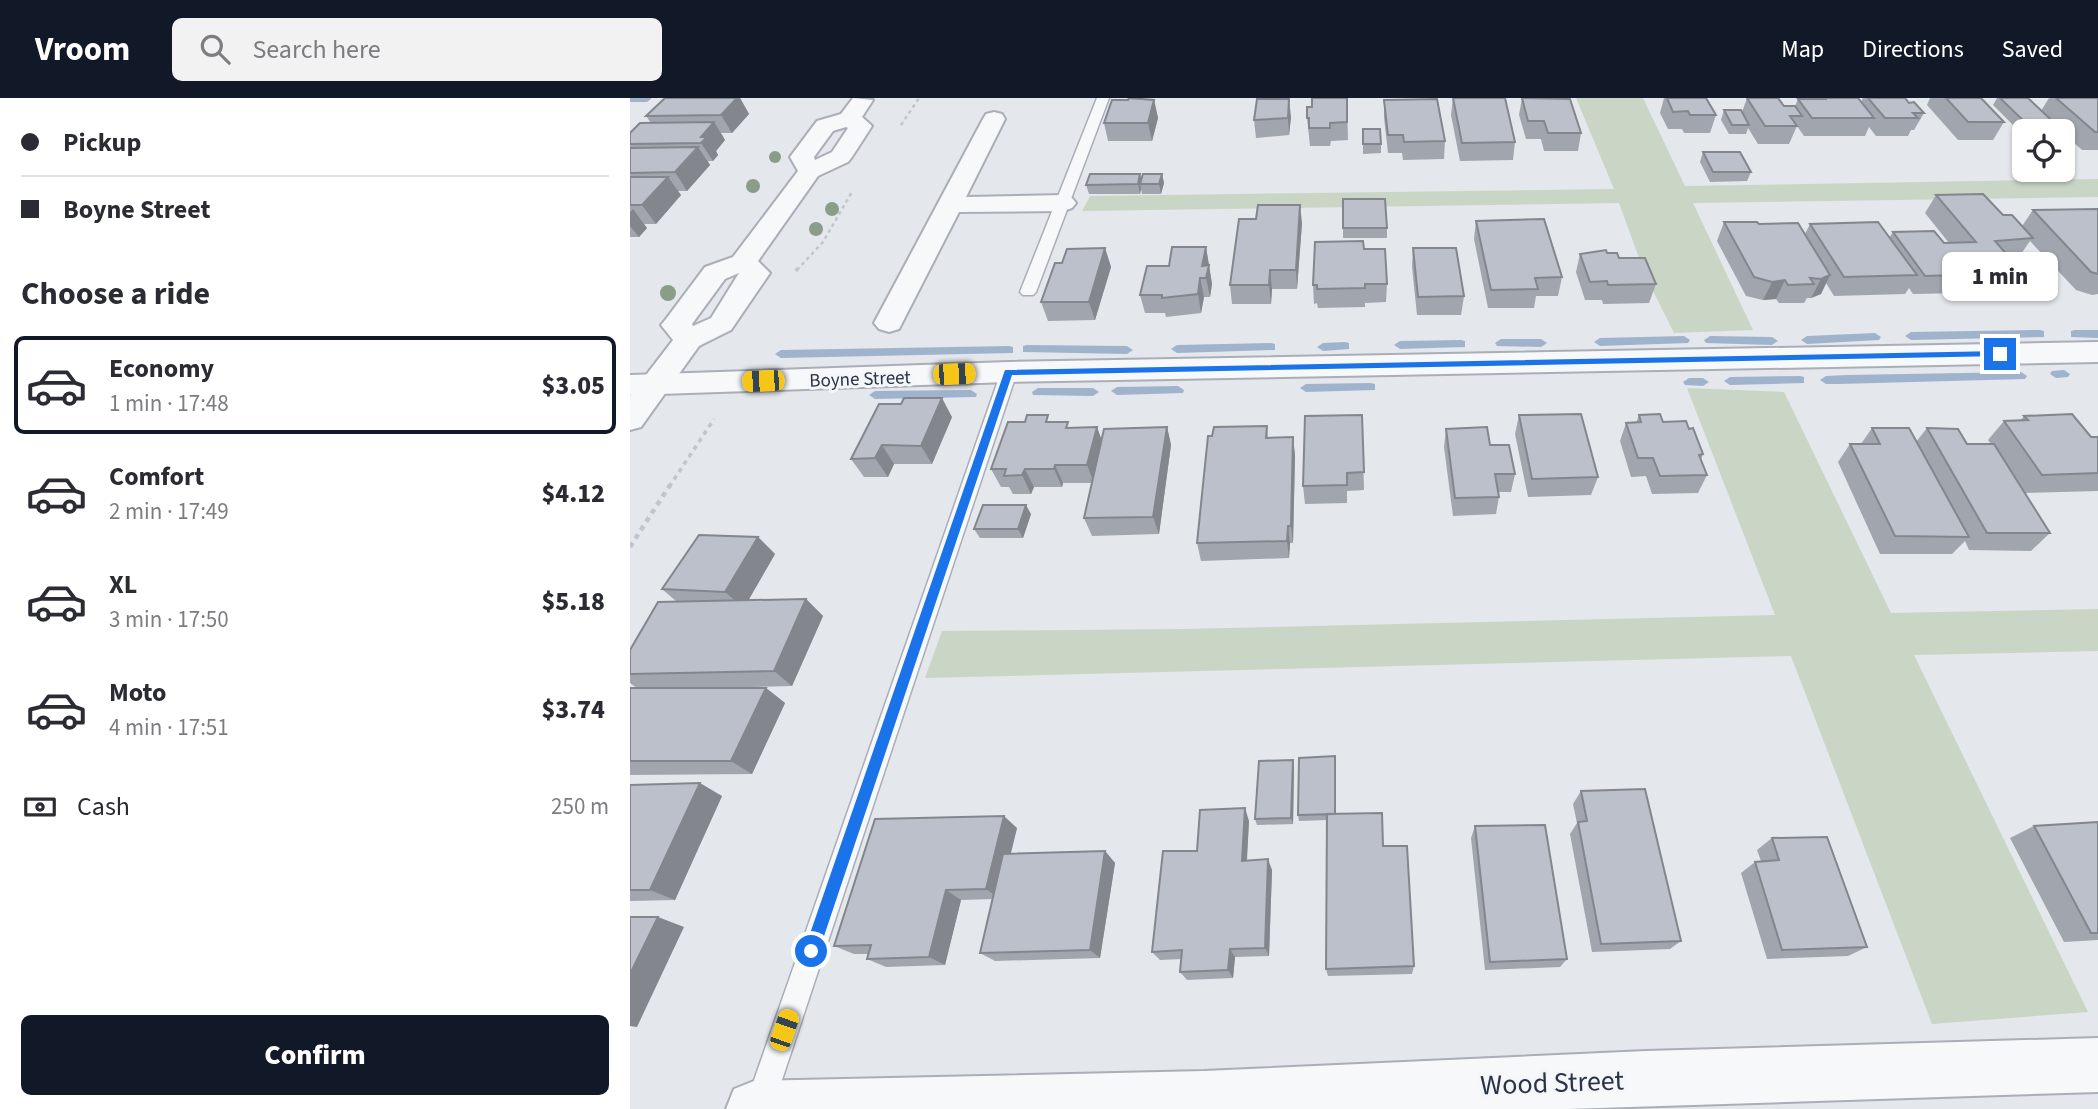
<!DOCTYPE html>
<html lang="en">
<head>
<meta charset="utf-8">
<style>
  :root { --surface:#fff; --page:#f2f2f3; --text:#2b2b33; --muted:#7c7c81; --line:#e1e1e2; --accent:#111827 }
  body { margin:0; font-family:"Source Sans 3",sans-serif; background:var(--page); color:var(--text); height:100vh; display:flex; flex-direction:column; font-size:26px; white-space:nowrap }
  * { box-sizing:border-box; margin:0 }
  p { font-size:23px; color:var(--muted) }
  .icon { flex:none; width:38px; height:38px; fill:none; stroke:currentColor; stroke-width:2; stroke-linecap:round; stroke-linejoin:round }
  .map { position:relative; flex:1; overflow:hidden }
  .details { display:flex; flex-direction:column; background:var(--surface); width:630px }
  .details>* { flex:none }
  .hud { display:grid; align-content:center; height:154px; padding:0 21px; background:var(--surface) }
  .tools { position:absolute; left:1382px; top:21px; display:grid; gap:14px }
  .tools a { display:grid; place-items:center; width:63px; height:63px; border-radius:10px; background:var(--surface); box-shadow:0 2px 5px #0004; font-size:35px }
  .end { position:absolute; width:32px; height:32px; margin:-16px; border:9px solid #1a73e8; background:#fff; box-shadow:0 0 0 4px #fff }
  .from { border-radius:50% }
  .bubble { position:absolute; height:49px; border-radius:10px; background:var(--surface); box-shadow:0 2px 5px #0004; font-size:23px; font-weight:800; line-height:49px; text-align:center }
  .car { position:absolute; width:21px; height:42px; margin:-21px -10px; border-radius:9px; box-shadow:0 0 5px 2px #0007; background:linear-gradient(#f5c518 24%,#345 0 40%,#f5c518 0 76%,#345 0 86%,#f5c518 0) }
  .hud b { display:flex; align-items:center; gap:24px; height:66px; font-size:26px }
  .hud b+b { border-top:2px solid var(--line) }
  .hud i { width:18px; height:18px; background:var(--text) }
  ul { padding:0; list-style:none }
  li { display:flex; align-items:center; gap:21px; height:98px; margin:0 14px 10px; padding:0 7px; border:4px solid transparent; border-radius:10px }
  li div { flex:1 }
  li b { display:block; font-size:26px }
  li em { font-style:normal; font-weight:800 }
  li.on { border-color:var(--accent) }
  li>.icon { width:63px; height:63px; stroke-width:1.5 }
  h2 { padding:0 21px; font-size:32px; line-height:84px }
  .pay { display:flex; align-items:center; gap:18px; height:77px; padding:0 21px; font-size:26px }
  .pay p { margin-inline-start:auto }
  .button { display:flex; gap:14px; margin-top:auto; padding:14px 21px }
  .button a { flex:1; height:80px; border-radius:10px; background:var(--accent); color:#fff; font-size:28px; font-weight:800; line-height:80px; text-align:center }
  header { display:flex; align-items:center; gap:42px; box-sizing:border-box; height:98px; padding:0 35px; background:var(--accent); color:#fff }
  header strong { font-size:33px }
  nav { display:flex; gap:38px; margin-inline-start:auto; font-size:24px }
  .search { width:490px; height:63px; background:var(--page); display:flex; align-items:center; gap:18px; box-sizing:border-box; padding:0 24px; border-radius:10px; color:var(--muted); font-size:26px }
  main { display:flex; flex:1; min-height:0 }
  .map>svg:first-child { display:block }
  .green { fill:#c9d6c5 }
  .lines { fill:none; stroke-linecap:round; stroke-linejoin:round }
  .stream { fill:#9fb4cc; fill-rule:evenodd }
  .service-casing { stroke:#a9aeb7; stroke-width:3 }
  .minor-casing { stroke:#a9aeb7; stroke-width:4 }
  .tertiary-casing { stroke:#a9aeb7; stroke-width:4 }
  .path-far2 { stroke:#c2c5cb; stroke-width:2.5; stroke-dasharray:3.5 3.5; stroke-linecap:butt }
  .path-far1 { stroke:#c2c5cb; stroke-width:3.5; stroke-dasharray:4.5 4.5; stroke-linecap:butt }
  .path { stroke:#c2c5cb; stroke-width:4.5; stroke-dasharray:5 5; stroke-linecap:butt }
  .service { fill:#f7f8fa; fill-rule:evenodd }
  .minor { fill:#f7f8fa; fill-rule:evenodd }
  .tertiary { fill:#f7f8fa; fill-rule:evenodd }
  .tree { fill:#899d89 }
  .wall { fill:#a1a5ae }
  .shaded-wall { fill:#83868d }
  .building { fill:#bbc0ca; stroke:#83868d; stroke-width:2 }
  .route { fill:#1a73e8 }
  .labels { text-anchor:middle; stroke-width:6; stroke-linejoin:round; paint-order:stroke }
  .far-street-label { font-size:19px; fill:#2b3445; stroke:#f4f6f9 }
  .near-street-label { font-size:28px; fill:#2b3445; stroke:#f4f6f9 }
</style>
</head>
<body>
<header>
<strong>Vroom</strong>
<div class="search"><svg class="icon" aria-label="search" viewBox="0 0 24 24"><circle cx="10" cy="10" r="6"/><path d="M15 15l6 6"/></svg>Search here</div>
<nav><a>Map</a><a>Directions</a><a>Saved</a></nav>
</header>
<main>
<section class="details">
<div class="hud">
<b><i class="from"></i>Pickup</b>
<b><i></i>Boyne Street</b>
</div>
<h2>Choose a ride</h2>
<ul>
<li class="on"><svg class="icon" aria-label="car" viewBox="0 0 24 24"><path d="M5 17H2v-5l4-1 3-4h7l3 4 3 1v5h-3M9 17h6M6 11h13"/><circle cx="7" cy="17" r="2"/><circle cx="17" cy="17" r="2"/></svg><div><b>Economy</b><p>1 min · 17:48</p></div><em>$3.05</em></li>
<li><svg class="icon" aria-label="car" viewBox="0 0 24 24"><path d="M5 17H2v-5l4-1 3-4h7l3 4 3 1v5h-3M9 17h6M6 11h13"/><circle cx="7" cy="17" r="2"/><circle cx="17" cy="17" r="2"/></svg><div><b>Comfort</b><p>2 min · 17:49</p></div><em>$4.12</em></li>
<li><svg class="icon" aria-label="car" viewBox="0 0 24 24"><path d="M5 17H2v-5l4-1 3-4h7l3 4 3 1v5h-3M9 17h6M6 11h13"/><circle cx="7" cy="17" r="2"/><circle cx="17" cy="17" r="2"/></svg><div><b>XL</b><p>3 min · 17:50</p></div><em>$5.18</em></li>
<li><svg class="icon" aria-label="car" viewBox="0 0 24 24"><path d="M5 17H2v-5l4-1 3-4h7l3 4 3 1v5h-3M9 17h6M6 11h13"/><circle cx="7" cy="17" r="2"/><circle cx="17" cy="17" r="2"/></svg><div><b>Moto</b><p>4 min · 17:51</p></div><em>$3.74</em></li>
</ul>
<div class="pay"><svg class="icon" aria-label="cash" viewBox="0 0 24 24"><path d="M3 7h18v10H3z"/><circle cx="12" cy="12" r="2"/></svg>Cash<p>250 m</p></div>
<div class="button"><a>Confirm</a></div>
</section>
<div class="map">
<svg width="1468" height="1011" viewBox="0 0 1468 1011">
  <rect width="100%" height="100%" fill="#e4e7ec"/>
  <path class="green" d="M946,0H1013L1055,88L1468,81V99L1063,105L1123,232L1044,235L1016,179L989,105L452,113L460,98L984,91Z
    M1057,290L1154,294L1261,515L1468,511V553L1284,557L1458,914L1302,926L1161,558L295,580L312,533L554,531L1145,517Z"/>
  <g class="lines">
    <path class="stream" d="M0,0H21V1L17,4H0Z
      M1410,232L1414,233V239L1281,242L1275,238L1281,234Z
      M1445,232H1468V240L1441,239V233Z
      M1245,235L1251,239L1249,242L1177,246L1171,242L1177,238Z
      M1054,238L1060,242L1058,245L970,248L964,244L970,240Z
      M1080,238L1142,239L1148,243L1142,247L1076,245L1074,242Z
      M871,241H911L917,245L911,249L867,248L865,245Z
      M831,242L835,243V249L770,251L764,247L770,243Z
      M715,244L719,245V251L693,253L687,249L693,245Z
      M641,245L645,246V252L547,255L541,251L547,247Z
      M397,247L497,248L503,252L497,256L393,254V248Z
      M379,248L383,249V255L151,260L145,256L151,252Z
      M1434,272L1440,276L1438,279L1426,280L1420,276L1422,273Z
      M1391,274L1397,278L1395,281L1209,286H1196L1190,282L1196,278L1217,277Z
      M1170,278L1174,279V285L1100,287L1094,283L1100,279Z
      M1059,280H1073L1079,284L1073,288L1055,287L1053,284Z
      M740,285L745,286V292L676,294L670,290L676,286Z
      M548,288L554,292L553,295L487,297L481,293L487,289Z
      M408,290H463L469,294L463,298L403,297L402,294Z
      M341,292L347,296L346,299L245,301L239,297L245,293Z"/>
    <g class="service-casing">
      <path id="service" d="M467,0H479L406,194L403,197H393L390,194Z
        M379,269L387,274L143,1009L114,1011L371,274Z"/>
    </g>
    <g class="minor-casing">
      <path id="minor" d="M364,14L372,16L375,21L336,99L433,97L442,100L446,105L442,110L433,113L329,114L269,231L259,234L249,231L244,225L353,21L356,16Z
        M1468,244V264L379,284L0,297V277L379,264Z
        M1468,940V994L937,1011H96L104,991L124,983L574,973L1016,953Z"/>
    </g>
    <g class="tertiary-casing">
      <path id="tertiary" d="M223,0L243,2L232,19L242,28L222,59L218,64L188,78L128,163L140,175L101,232L69,248L11,329L0,332V298L43,242L31,227L36,221L75,169L103,159L168,73L160,59L187,23L211,16ZM216,29L218,30L202,54L185,62L184,59L203,33ZM109,175L81,220L63,228L62,226L95,181Z"/>
    </g>
    <path class="path-far2" d="M271,27L289,0
      M167,172L193,144L223,92"/>
    <path class="path-far1" d="M166,173L168,170
      M39,389L84,321"/>
    <path class="path" d="M0,449L40,387"/>
    <use href="#service" class="service"/>
    <use href="#minor" class="minor"/>
    <use href="#tertiary" class="tertiary"/>
  </g>
  <g class="tree">
    <circle cx="145" cy="59" r="6"/>
    <circle cx="123" cy="88" r="7"/>
    <circle cx="202" cy="111" r="7"/>
    <circle cx="186" cy="131" r="7"/>
    <circle cx="38" cy="195" r="8"/>
  </g>
  <path class="wall" d="M35,0H110L119,16L102,35H91L95,42L86,53L88,57L83,63H78L80,67L57,93H48L51,97L26,126H14L17,130L9,139H0V35L21,25L16,18Z
    M717,0L718,42L701,43L700,48H680L677,20L682,9Z
    M823,0L885,44L883,62L830,63L821,17Z
    M892,0L951,35L948,53H914L911,41H896L889,17Z
    M1034,0H1076L1086,17L1080,35H1054L1052,31H1038L1030,15Z
    M1117,0L1154,8H1165L1168,1L1228,0L1231,4L1233,0H1275L1279,5L1294,15L1284,32H1281L1278,38H1246L1239,29L1235,38H1174L1167,28L1159,46H1128L1118,30L1116,36H1099L1091,22L1094,12L1112,14Z
    M1300,0H1351L1374,24L1363,42H1328L1297,7Z
    M1367,0H1398L1411,13L1419,0H1468V52H1452L1433,35V33H1395V39L1363,7Z
    M524,2L528,20L522,43H478L474,25Z
    M754,2L815,43L814,61L773,62L772,55H758L754,20Z
    M661,19L659,37L626,40L624,22Z
    M733,31L751,46V55L733,56Z
    M1073,54L1121,74L1117,83L1080,84L1070,64Z
    M510,76L512,81L532,76L534,85L531,96H512L511,91L510,96H459L456,87Z
    M1306,97L1373,117L1392,128L1403,112L1468,111V196L1462,197L1446,192L1400,143L1389,159H1379L1393,175L1379,194L1283,196L1279,190L1275,196L1204,198L1196,185L1191,196L1181,200H1177L1174,205H1149L1146,201L1133,202L1116,198L1087,143L1094,124L1129,126L1175,136L1180,126L1259,140L1263,134L1314,145H1319L1295,115Z
    M713,101L757,130V140H713Z
    M846,123L932,179L928,198H906L904,210H858L844,141Z
    M672,125L667,191H642L641,206H602L600,187Z
    M576,149L582,186L580,199H574L571,215L536,219L535,215H515L510,197L539,168Z
    M475,150L481,169L465,222L418,223L411,204L432,165Z
    M783,150L834,198L831,217H787L782,169Z
    M734,151L757,186L756,204L735,205V209L688,210L687,205L684,206L683,187Z
    M977,155L989,160L1026,186L1019,205L973,206L972,202H955L946,174L950,156Z
    M732,317L734,392L717,393V405L675,406L673,388Z
    M889,317L968,379L961,397L898,399L885,336Z
    M1009,317L1059,331L1073,356L1071,362L1077,377L1068,395L1022,396L1016,378L1001,379L990,343L996,325H1006Z
    M1394,318L1461,339H1468V393L1395,395L1420,435L1401,453L1339,452L1335,443L1322,456H1250L1208,364L1220,346H1231L1242,330L1286,344L1297,330L1337,346H1361L1358,342L1374,323H1390Z
    M322,319L302,366H264L258,379H234L221,361Z
    M421,324L471,341L537,329L541,347L529,436L462,438L454,420L462,385H433L432,389H404L401,396H383L379,389H371L361,371Z
    M637,328L638,340L663,339L665,358L663,445H660L659,460L571,463L567,445Z
    M816,331L860,347L885,376L881,394H868L869,399L866,416L823,418L814,349Z
    M401,416L393,440H350L344,431Z
    M128,439L145,456L118,502L176,501L193,518L162,588L73,590H136L155,605L122,676L0,677V590H7L0,585V552L47,504L32,491Z
    M663,662L664,669L663,726L627,727L625,721Z
    M0,687L92,698L45,802L0,803Z
    M951,693L1051,843L1040,851L962,854L940,736L947,725L943,706Z
    M705,716L753,748L784,868L782,876L698,878L696,871L697,722L669,723L668,717Z
    M619,723L617,763L642,772L639,858L605,859L603,880L557,882L550,874L551,861L530,862L522,854L567,753Z
    M1468,724V842L1434,844L1380,740L1404,728Z
    M845,728L937,861L930,869L855,872L841,740Z
    M387,730L380,756L475,753L485,765L470,860L365,863L350,855L363,801L331,802L315,867L256,869L237,861L238,856H224L204,848Z
    M1142,740L1237,849L1218,858L1137,861L1111,775L1125,764L1131,763L1127,752Z"/>
  <path class="shaded-wall" d="M107,0H110L119,16L102,35L91,17Z
    M659,1L661,19L659,37L658,20Z
    M524,2L528,20L522,43L518,25Z
    M84,24L95,42L86,53L88,57L83,63L71,45V39Z
    M68,49L80,67L57,93L45,74Z
    M510,76L512,86H510L511,91L510,96L508,86Z
    M532,76L534,85L531,96L529,86Z
    M38,79L51,97L26,126L12,107Z
    M670,107L672,125L667,191L666,172Z
    M3,111L17,130L9,139L0,128V114Z
    M576,149L582,186L580,199L576,180L572,168Z
    M475,150L481,169L465,222L459,204Z
    M640,172L642,191L641,206L639,187Z
    M1200,177L1191,196L1181,200L1191,181Z
    M570,180L574,199L571,215L568,196Z
    M1155,182L1146,201L1133,202L1142,184Z
    M312,300L322,319L302,366L291,348Z
    M467,329L474,348L464,385L457,367Z
    M537,329L541,347L529,436L523,419Z
    M663,339L665,358L663,445L661,428Z
    M252,347L264,366L258,379L245,360Z
    M425,367L433,385L432,389L424,371Z
    M395,371L404,389L401,396L392,377Z
    M396,407L401,416L393,440L388,431Z
    M658,428L660,445L659,460L657,443Z
    M128,439L145,456L114,510L95,494Z
    M176,501L193,518L162,588L144,573Z
    M136,590L155,605L122,676L101,663Z
    M663,662L664,669L663,726L661,720Z
    M70,685L92,698L45,802L20,792Z
    M615,710L619,723L616,774L612,763Z
    M374,718L387,730L370,801L356,791Z
    M475,753L485,765L470,860L460,852Z
    M638,761L642,772L639,858L635,850Z
    M316,792L331,802L315,867L299,859Z
    M28,819L54,829L7,929L0,928V876Z
    M600,851L605,859L603,880L598,872Z"/>
  <path class="building" d="M35,0H107L91,17L16,18Z
    M499,0L524,2L518,25H474L482,2H498Z
    M682,0H717V24L700,25V30H679V20H677V9H682Z
    M823,0H875L885,44L832,45Z
    M892,0L940,1L951,35H918L914,23H898Z
    M1037,0H1076L1086,17H1060L1058,13L1043,14Z
    M1117,0H1148L1154,8H1165L1172,18H1160L1167,28H1135Z
    M1196,0H1228L1244,20H1182L1168,1H1196Z
    M1238,0H1275L1279,5L1284,4L1294,15H1283L1288,20H1255Z
    M1316,0H1351L1374,24H1338Z
    M1370,0H1398L1433,33H1404Z
    M1426,0H1468V34H1465Z
    M627,1H659L658,20L624,22Z
    M807,1L815,43L774,44L773,37H758L754,2Z
    M1094,12H1111L1119,27H1102Z
    M84,24L71,39H77L71,45L0,46V35L10,25Z
    M733,31H750L751,46H733Z
    M68,49L45,74L0,75V50Z
    M1073,54H1110L1121,74H1083Z
    M460,76H510L508,86L456,87Z
    M513,76H532L529,86H510Z
    M0,79H38L12,107H0Z
    M1353,96L1373,117H1382L1403,140L1365,143L1393,175L1295,178L1263,134L1304,133L1314,145L1346,144L1306,97Z
    M713,101H755L757,130H713Z
    M628,107H670L666,172H640L639,187H600L609,121H626Z
    M1468,111V176L1461,174L1403,112Z
    M914,121L932,179L905,180L908,191L861,192L846,123Z
    M1094,124H1127L1129,126L1168,125L1200,177L1191,181L1180,180L1184,186L1158,187L1155,182L1142,184L1124,179Z
    M1248,124L1287,177L1214,179L1180,126Z
    M733,143L734,151H755L757,186H735V190L687,191V187H683L685,144Z
    M542,149H576L572,168L579,167L576,180H570L568,196L532,200V197H510L517,168H539Z
    M475,150L459,204H411L425,165H432L437,151Z
    M783,150H826L834,198L788,199Z
    M976,152L977,155H987L989,160H1015L1026,186L978,187L977,183L960,184L950,156Z
    M274,300H312L291,348L252,347L245,360L221,361L249,306H271Z
    M951,316L968,379L902,381L889,317Z
    M1030,316L1033,324L1056,323L1059,331L1063,330L1073,356L1069,357L1077,377L1030,378L1023,360H1008L996,325L1011,324L1009,317Z
    M1442,316L1461,339H1468V375L1412,377L1374,323L1398,322L1394,318Z
    M397,317H418L416,324H438L436,330L467,329L457,367H425L424,371H395L392,377L374,378L376,371H361L378,324H395Z
    M732,317L734,374L717,375V387L673,388L675,318Z
    M637,328L636,340L663,339L661,428H658L657,443L567,445L578,338H582L584,329Z
    M537,329L523,419L454,420L474,331Z
    M857,329L860,347H879L885,376H865L869,399L825,400L816,331Z
    M1242,330H1279L1339,439L1265,438L1220,346H1250Z
    M1297,330L1328,331L1337,346H1364L1420,435H1357Z
    M353,407H396L388,431H344Z
    M69,437L128,439L95,494L32,491Z
    M176,501L144,573L0,576V552L28,504Z
    M0,590H136L101,663H0Z
    M705,658V716L668,717L669,660Z
    M663,662L661,720L625,721L629,663Z
    M70,685L20,792H0V687Z
    M1015,691L1051,843L971,846L948,724L957,723L951,693Z
    M615,710L612,763L638,761L635,850L600,851L598,872L550,874L552,852L522,854L533,753H567L570,712Z
    M752,715L753,748H777L784,868L696,871L697,716Z
    M374,718L356,791L316,792L299,859L237,861L241,847L204,848L245,721Z
    M1468,724V835H1461L1404,728Z
    M915,727L937,861L860,864L845,728Z
    M1197,739L1237,849L1152,852L1125,764L1149,762L1142,740Z
    M475,753L460,852L350,855L373,756Z
    M0,819H28L0,876Z"/>
  <path class="route" d="M1370,253L1375,256L1373,258L382,277L189,853L187,858L181,860L176,858L174,853L375,272Z"/>
  <g class="labels">
    <g class="far-street-label">
      <text transform="translate(230 280) rotate(-2)" y="7">Boyne Street</text>
    </g>
    <g class="near-street-label">
      <text transform="translate(922 984) rotate(-2)" y="10">Wood Street</text>
    </g>
  </g>
</svg>
<div class="tools">
<a><svg class="icon" aria-label="locate" viewBox="0 0 24 24"><circle cx="12" cy="12" r="6"/><path d="M12 2v4M12 18v4M2 12h4M18 12h4"/></svg></a>
</div>
<i class="end from" style="left:181px;top:853px"></i>
<i class="end" style="left:1370px;top:256px"></i>
<div class="bubble" style="left:1312px;top:154px;width:116px">1 min</div>
<i class="car" style="left:324px;top:276px;rotate:88deg"></i>
<i class="car" style="left:133px;top:283px;rotate:268deg"></i>
<i class="car" style="left:154px;top:932px;rotate:19deg"></i>
</div>
</main>
</body>
</html>
